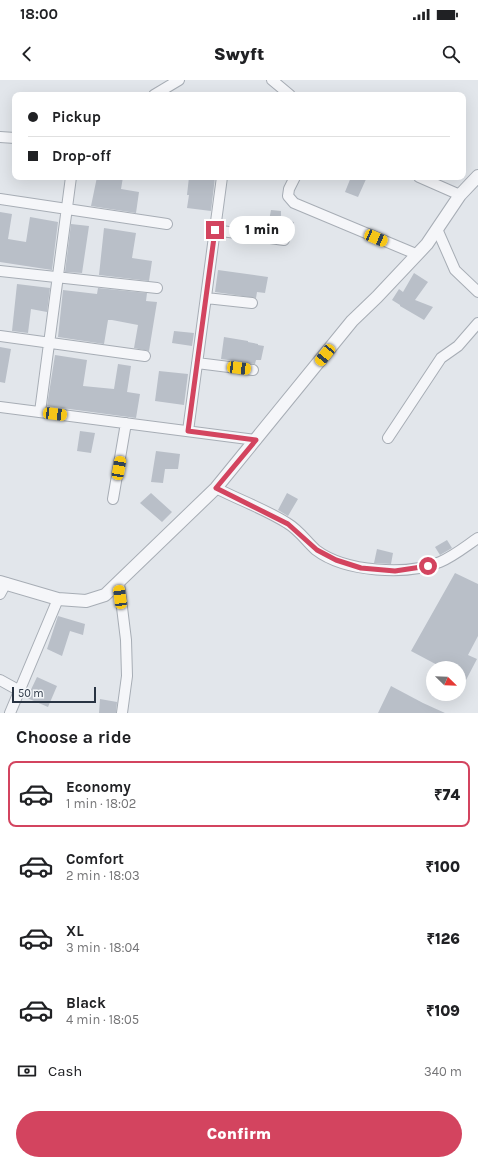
<!DOCTYPE html>
<html lang="en">
<head>
<meta charset="utf-8">
<style>
  :root { --surface:#fff; --page:#f6f6f6; --text:#202124; --muted:#757577; --line:#e0e0e0; --accent:#d3445f }
  body { margin:0; font-family:Karla,sans-serif; background:var(--page); color:var(--text); height:100vh; display:flex; flex-direction:column; font-size:15px; white-space:nowrap }
  * { box-sizing:border-box; margin:0 }
  p { font-size:13px; color:var(--muted) }
  .icon { flex:none; width:22px; height:22px; fill:none; stroke:currentColor; stroke-width:2; stroke-linecap:round; stroke-linejoin:round }
  .map { position:relative; height:633px; overflow:hidden }
  .side { display:flex; flex-direction:column; background:var(--surface); flex:1 }
  .side>* { flex:none }
  .banner { position:absolute; left:12px; top:12px; width:454px; height:88px; border-radius:8px; box-shadow:0 4px 16px #0002; display:grid; align-content:center; height:88px; padding:0 16px; background:var(--surface) }
  .needle { width:26px; rotate:113deg }
  .controls { position:absolute; left:426px; top:581px; display:grid; gap:8px }
  .controls a { display:grid; place-items:center; width:40px; height:40px; border-radius:50%; background:var(--surface); box-shadow:0 4px 16px #0002; font-size:20px }
  .scale { position:absolute; left:12px; bottom:10px; width:84px; box-sizing:border-box; padding-left:4px; border:2px solid #293443; border-top:0; font-size:11px; line-height:14px; white-space:nowrap; color:#293443; -webkit-text-stroke:3px #f2f5f8; paint-order:stroke }
  .end { position:absolute; width:18px; height:18px; margin:-9px; border:5px solid #d3445f; background:#fff; box-shadow:0 0 0 2px #fff }
  .from { border-radius:50% }
  .bubble { position:absolute; height:28px; border-radius:14px; background:var(--surface); box-shadow:0 4px 16px #0002; font-size:13px; font-weight:800; line-height:28px; text-align:center }
  .car { position:absolute; width:12px; height:24px; margin:-12px -6px; border-radius:5px; box-shadow:0 0 3px 1px #0007; background:linear-gradient(#f5c518 24%,#345 0 40%,#f5c518 0 76%,#345 0 86%,#f5c518 0) }
  .banner b { display:flex; align-items:center; gap:14px; height:38px; font-size:15px }
  .banner b+b { border-top:1px solid var(--line) }
  .banner i { width:10px; height:10px; background:var(--text) }
  ul { padding:0; list-style:none }
  li { display:flex; align-items:center; gap:12px; height:66px; margin:0 8px 6px; padding:0 8px; border:2px solid transparent; border-radius:8px }
  li div { flex:1 }
  li b { display:block; font-size:15px }
  li em { font-style:normal; font-weight:800 }
  li.on { border-color:var(--accent) }
  li>.icon { width:36px; height:36px; stroke-width:1.5 }
  h2 { padding:0 16px; font-size:18px; line-height:48px }
  .pay { display:flex; align-items:center; gap:10px; height:44px; padding:0 16px; font-size:15px }
  .pay p { margin-inline-start:auto }
  .primary-button { display:flex; gap:8px; margin-top:auto; padding:8px 16px }
  .primary-button a { flex:1; height:46px; border-radius:24px; background:var(--accent); color:#fff; font-size:16px; font-weight:800; line-height:46px; text-align:center }
  .status { display:flex; justify-content:space-between; align-items:center; height:28px; padding:0 20px; background:var(--surface); direction:ltr }
  .status svg { height:11px; fill:currentColor }
  header { display:flex; justify-content:space-between; align-items:center; height:52px; padding:0 16px; background:var(--surface); font-size:18px; font-weight:800 }
  .map>svg:first-child { display:block }
  .building { fill:#b9bfc8 }
  .lines { fill:none; stroke-linecap:round; stroke-linejoin:round }
  .minor-casing { stroke:#a7adb5; stroke-width:12 }
  .tertiary-casing { stroke:#a7adb5; stroke-width:14 }
  .minor { stroke:#f5f6f9; stroke-width:10 }
  .tertiary { stroke:#f5f6f9; stroke-width:12 }
  .route { stroke:#d3445f; stroke-width:5 }
</style>
</head>
<body>
<div class="status"><b>18:00</b><svg viewBox="0 0 49 12"><path d="M0 12V9h3v3zM5 12V6h3v6zM10 12V3h3v9zM15 12V0h3v12zM26 1h20v11H26zM47 4h2v5h-2z"/></svg></div>
<header><svg class="icon" aria-label="back" viewBox="0 0 24 24"><path d="M15 5l-7 7 7 7"/></svg>Swyft<svg class="icon" aria-label="search" viewBox="0 0 24 24"><circle cx="10" cy="10" r="6"/><path d="M15 15l6 6"/></svg></header>
<div class="map">
<svg width="478" height="633" viewBox="0 0 478 633">
  <rect width="100%" height="100%" fill="#e2e6eb"/>
  <path class="building" d="M97,97H123L121,109L139,112L136,133L91,126Z
    M189,97H215L211,131L187,128L189,115H187Z
    M351,97H367L358,117L345,112Z
    M271,130L281,131V139L294,142L290,158L285,154L267,151Z
    M0,132L12,134L8,159L26,162L30,137L58,142L52,190L0,182Z
    M71,144L89,146L82,193L65,192Z
    M104,148L136,153L132,178L152,181L149,201L99,195Z
    M218,190L268,197L265,213L257,212L256,218L215,212Z
    M414,193L428,202L415,220L433,227L424,240L400,226V225L392,220L399,209L403,212Z
    M17,204L50,208L47,232L31,229L28,253L12,251Z
    M98,208L147,213L146,221L157,222L149,271L134,268L138,245L112,240H108L104,264L58,257L63,210L97,214Z
    M174,251L194,253L192,266L172,263Z
    M224,257L248,261V262L258,264V265L264,266L261,280H256L255,284L221,279Z
    M0,267L11,269L5,303L0,302Z
    M55,275L87,280L83,306L114,309L118,284L131,286L127,312L140,314L136,338L47,326Z
    M159,291L188,294L184,325L155,321Z
    M80,351L95,353L91,373L77,371Z
    M156,371L180,374L178,389H165L163,403L151,402Z
    M151,413L172,432L162,442L140,423Z
    M287,413L298,419L288,436L278,430Z
    M447,460L452,468L440,475L435,467Z
    M377,469L393,473L391,484L374,483Z
    M455,493L478,504V556L468,575L477,579L466,600L459,597V588H443L411,571Z
    M58,536L85,544L83,555L70,551L62,576L47,569Z
    M37,597L57,606L48,627L27,618Z
    M391,606L423,623L445,633H378Z
    M100,619L117,622L116,633H99Z"/>
  <g class="lines">
    <g class="minor-casing">
      <path id="minor" d="M272,0L290,15
        M154,15L179,0
        M0,57L15,58
        M295,97L289,109L288,116L294,123L416,174
        M419,97L460,115
        M0,119L167,144
        M437,149L455,190L478,212
        M215,150L284,160
        M0,191L157,208
        M206,218L252,223
        M0,256L145,276
        M197,283L253,290
        M0,327L256,360
        M40,332L71,97
        M188,351L222,97
        M388,358L441,278L458,266L478,243
        M216,408C239,420 265,429 287,443C299,450 306,461 316,470C345,492 407,496 440,482C454,476 466,466 478,458
        M113,419L126,343
        M119,503L126,560L127,596L122,633
        M0,514L6,503
        M0,600L20,611
        M10,633L58,519"/>
    </g>
    <g class="tertiary-casing">
      <path id="tertiary" d="M0,502L58,519L86,521L105,515L216,408L352,241L377,217L427,164L460,115L478,96"/>
    </g>
    <use href="#minor" class="minor"/>
    <use href="#tertiary" class="tertiary"/>
  </g>
  <g class="lines">
    <path class="route" d="M215,150L188,351L256,360L216,408L288,444L317,470L336,480L361,488L395,491L428,486"/>
  </g>
</svg>
<div class="controls">
<a><svg class="needle" viewBox="-14 -14 28 28"><path d="M0-13l5 13h-10z" fill="#e53935"/><path d="M0 13l5-13h-10z" fill="#757577"/></svg></a>
</div>
<div class="scale">50 m</div>
<i class="end from" style="left:428px;top:486px"></i>
<i class="end" style="left:215px;top:150px"></i>
<div class="bubble" style="left:229px;top:136px;width:66px">1 min</div>
<i class="car" style="left:376px;top:158px;rotate:113deg"></i>
<i class="car" style="left:325px;top:275px;rotate:219deg"></i>
<i class="car" style="left:239px;top:288px;rotate:97deg"></i>
<i class="car" style="left:55px;top:334px;rotate:97deg"></i>
<i class="car" style="left:119px;top:388px;rotate:10deg"></i>
<i class="car" style="left:120px;top:517px;rotate:352deg"></i>
<div class="banner">
<b><i class="from"></i>Pickup</b>
<b><i></i>Drop-off</b>
</div>
</div>
<section class="side">
<h2>Choose a ride</h2>
<ul>
<li class="on"><svg class="icon" aria-label="car" viewBox="0 0 24 24"><path d="M5 17H2v-5l4-1 3-4h7l3 4 3 1v5h-3M9 17h6M6 11h13"/><circle cx="7" cy="17" r="2"/><circle cx="17" cy="17" r="2"/></svg><div><b>Economy</b><p>1 min · 18:02</p></div><em>₹74</em></li>
<li><svg class="icon" aria-label="car" viewBox="0 0 24 24"><path d="M5 17H2v-5l4-1 3-4h7l3 4 3 1v5h-3M9 17h6M6 11h13"/><circle cx="7" cy="17" r="2"/><circle cx="17" cy="17" r="2"/></svg><div><b>Comfort</b><p>2 min · 18:03</p></div><em>₹100</em></li>
<li><svg class="icon" aria-label="car" viewBox="0 0 24 24"><path d="M5 17H2v-5l4-1 3-4h7l3 4 3 1v5h-3M9 17h6M6 11h13"/><circle cx="7" cy="17" r="2"/><circle cx="17" cy="17" r="2"/></svg><div><b>XL</b><p>3 min · 18:04</p></div><em>₹126</em></li>
<li><svg class="icon" aria-label="car" viewBox="0 0 24 24"><path d="M5 17H2v-5l4-1 3-4h7l3 4 3 1v5h-3M9 17h6M6 11h13"/><circle cx="7" cy="17" r="2"/><circle cx="17" cy="17" r="2"/></svg><div><b>Black</b><p>4 min · 18:05</p></div><em>₹109</em></li>
</ul>
<div class="pay"><svg class="icon" aria-label="cash" viewBox="0 0 24 24"><path d="M3 7h18v10H3z"/><circle cx="12" cy="12" r="2"/></svg>Cash<p>340 m</p></div>
<div class="primary-button"><a>Confirm</a></div>
</section>
</body>
</html>
